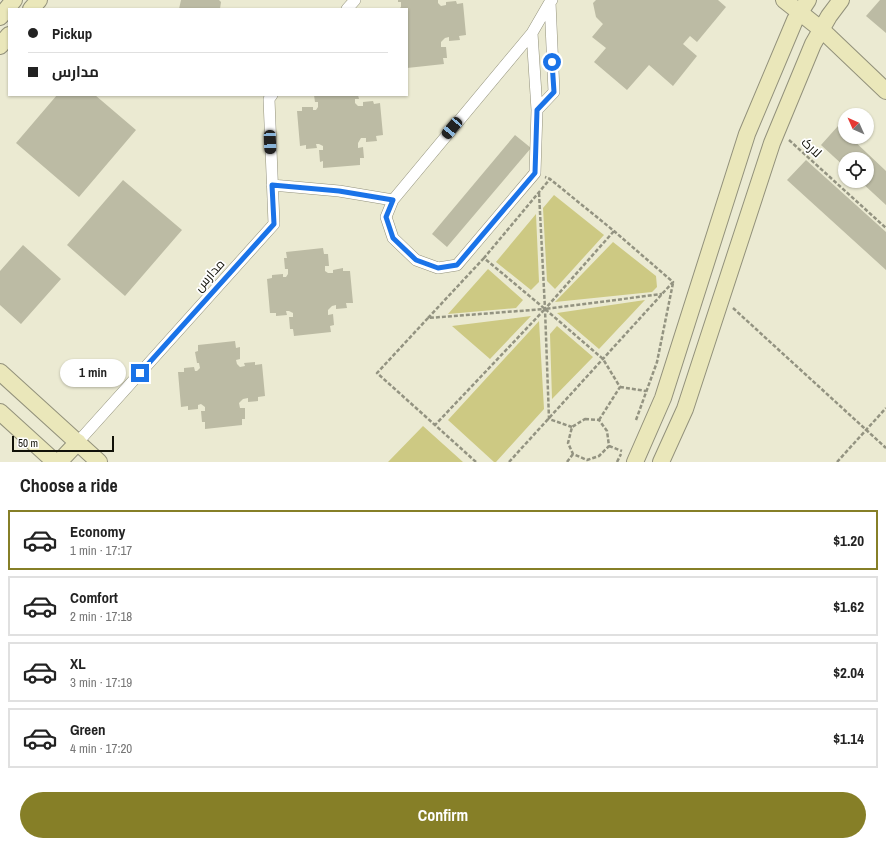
<!DOCTYPE html>
<html lang="en">
<head>
<meta charset="utf-8">
<style>
  :root { --surface:#fff; --page:#f2f2f2; --text:#222; --muted:#767676; --line:#e0e0e0; --accent:#867f27 }
  body { margin:0; font-family:"Archivo Narrow",Cairo,sans-serif; background:var(--page); color:var(--text); height:100vh; display:flex; flex-direction:column; font-size:15px; white-space:nowrap }
  * { box-sizing:border-box; margin:0 }
  p { font-size:13px; color:var(--muted) }
  .icon { flex:none; width:22px; height:22px; fill:none; stroke:currentColor; stroke-width:2; stroke-linecap:round; stroke-linejoin:round }
  .map { position:relative; height:462px; overflow:hidden }
  .sheet { display:flex; flex-direction:column; background:var(--surface); flex:1 }
  .sheet>* { flex:none }
  .guide { position:absolute; left:8px; top:8px; width:400px; height:88px; border-radius:0px; box-shadow:0 1px 3px #0004; display:grid; align-content:center; height:88px; padding:0 20px; background:var(--surface) }
  .needle { width:26px; rotate:315deg }
  .tools { position:absolute; left:838px; top:108px; display:grid; gap:8px }
  .tools a { display:grid; place-items:center; width:36px; height:36px; border-radius:50%; background:var(--surface); box-shadow:0 1px 3px #0004; font-size:20px }
  .scale { position:absolute; left:12px; bottom:10px; width:102px; box-sizing:border-box; padding-left:4px; border:2px solid #111108; border-top:0; font-size:11px; line-height:14px; white-space:nowrap; color:#111108; -webkit-text-stroke:3px #fff; paint-order:stroke }
  .end { position:absolute; width:18px; height:18px; margin:-9px; border:5px solid #1a73e8; background:#fff; box-shadow:0 0 0 2px #fff }
  .from { border-radius:50% }
  .bubble { position:absolute; height:28px; border-radius:14px; background:var(--surface); box-shadow:0 1px 3px #0004; font-size:13px; font-weight:700; line-height:28px; text-align:center }
  .car { position:absolute; width:12px; height:24px; margin:-12px -6px; border-radius:5px; box-shadow:0 0 3px 1px #0007; background:linear-gradient(#222 24%,#8ab4d8 0 40%,#222 0 76%,#8ab4d8 0 86%,#222 0) }
  .guide b { display:flex; align-items:center; gap:14px; height:38px; font-size:15px }
  .guide b+b { border-top:1px solid var(--line) }
  .guide i { width:10px; height:10px; background:var(--text) }
  ul { padding:0; list-style:none }
  li { display:flex; align-items:center; gap:12px; height:60px; margin:0 8px 6px; padding:0 12px; border:2px solid var(--line); border-radius:0px }
  li div { flex:1 }
  li b { display:block; font-size:15px }
  li em { font-style:normal; font-weight:700 }
  li.current { border-color:var(--accent) }
  li>.icon { width:36px; height:36px; stroke-width:1.5 }
  h2 { padding:0 20px; font-size:18px; line-height:48px }
  .cta { display:flex; gap:8px; margin-top:auto; padding:8px 20px }
  .cta a { flex:1; height:46px; border-radius:24px; background:var(--accent); color:#fff; font-size:16px; font-weight:700; line-height:46px; text-align:center }
  .map>svg:first-child { display:block }
  .green { fill:#cdc983 }
  .building { fill:#bcbba4 }
  .lines { fill:none; stroke-linecap:round; stroke-linejoin:round }
  .street-casing { stroke:#92917b; stroke-width:12 }
  .secondary-casing { stroke:#92917b; stroke-width:18 }
  .path { stroke:#939381; stroke-width:2.5; stroke-dasharray:4 2; stroke-linecap:butt }
  .street { stroke:#fff; stroke-width:11 }
  .secondary { stroke:#eae7ba; stroke-width:16 }
  .route { stroke:#1a73e8; stroke-width:5 }
  .labels { text-anchor:middle; stroke-width:3.5; stroke-linejoin:round; paint-order:stroke }
  .street-label { font-size:13px; fill:#111108; stroke:#fff }
</style>
</head>
<body>
<div class="map">
<svg width="886" height="462" viewBox="0 0 886 462">
  <rect width="100%" height="100%" fill="#ebead2"/>
  <path class="green" d="M554,195L604,235L555,289L547,281L543,208Z
    M536,214L539,282L531,290L496,262Z
    M613,242L656,276L657,287L652,292L555,302Z
    M488,269L523,300L516,308L448,314Z
    M645,300L599,349L557,313Z
    M531,316L490,359L452,326Z
    M539,321L544,409L496,462H494L448,420Z
    M557,326L593,357L552,399L550,334Z
    M423,426L463,462H388Z"/>
  <path class="building" d="M181,0H219L221,2L220,9H179Z
    M398,0H438V3L441,6L446,5V2L456,1L457,4L463,3L466,35L459,36L460,40L449,41V37L445,38L441,42V47H446L447,58H443L444,64L407,68V9H399L401,7V2H398Z
    M596,0H718L726,7L697,42L690,36L683,44L697,56L673,86L649,65L627,90L594,62L606,48L592,37L603,24L596,17L593,3Z
    M880,0H886V33L866,16Z
    M57,95H95L136,130L79,197L16,143Z
    M314,95H358L359,99H355V103L358,106H363V102L373,101L374,104L380,103L383,135L376,136L377,141L366,142V138H361L358,143V148L363,147L364,158H360V165L323,168V161L320,162L319,150H323V146L319,144H316L317,148L306,149V145L300,146L297,111H302V107H313V110H316L318,107V102H315Z
    M838,126L845,133V137H850L886,171V205L860,181H867V159H845V167L821,145Z
    M515,135L531,148L447,247L432,234Z
    M806,160L886,232V270L787,180Z
    M123,180L182,230L125,296L67,245Z
    M23,245L61,279L21,324L0,305V271Z
    M323,248L324,254H328L329,266H325V271L328,273H333V270L343,268V271H350L353,303H346L347,308L336,309V305L332,306L328,310V315L333,314L334,325L330,326L331,332L294,336L293,329H290L289,317H293V313L289,311H286L287,315L276,316V313H270L267,279L272,278V275L283,274V277H286L288,274V269H285L284,258H287L286,252Z
    M235,341L236,348L240,347V359L236,360L237,364L240,367L245,366L244,363L255,362V365L262,364L265,396L258,397V401L248,402V398L243,399L239,403L240,408H245V419H242V425L205,429V422H202L201,411H205V407L201,404L198,405V409L188,410V406L181,407L178,372H184V368L194,367L195,371H197L200,368L199,363H197L195,352L198,351V345Z"/>
  <g class="lines">
    <g class="street-casing">
      <path id="street" d="M550,2L554,92L537,110L535,173L457,265L438,268L416,260L393,238L386,217L393,200L532,33L550,2L552,0
        M347,9L355,0
        M532,33L537,110
        M272,185L339,191L393,200
        M78,442L274,224L269,99L272,95"/>
    </g>
    <g class="secondary-casing">
      <path id="secondary" d="M784,0L822,30L886,91
        M31,9L39,0
        M0,17L14,0
        M0,46L9,35
        M0,372L99,462
        M0,412L55,462
        M59,462L78,442
        M635,462L663,398L747,134L795,20L808,0
        M661,462L685,409L772,143L813,44L829,16L841,0"/>
    </g>
    <path class="path" d="M789,140L886,228
      M539,193L545,309L614,231
      M484,258L428,318L545,309L549,419L572,427
      M733,308L886,448
      M428,318L377,373L435,425
      M620,387L646,391
      M585,419L599,420L607,431L609,446L599,456L587,460L573,454L568,443L572,427Z
      M599,420L620,387L603,359L545,309L662,294
      M636,420L657,362L673,283
      M609,446L622,451
      M476,462L435,425L545,309L484,258L550,179
      M509,462L673,282L614,231L550,179L545,177
      M567,462L573,454
      M617,462L621,454
      M837,462L886,408"/>
    <use href="#street" class="street"/>
    <use href="#secondary" class="secondary"/>
  </g>
  <g class="lines">
    <path class="route" d="M140,373L274,224L272,185L339,191L393,200L386,217L393,238L416,260L438,268L457,265L535,173L537,110L554,92L552,62"/>
  </g>
  <g class="labels">
    <g class="street-label">
      <text transform="translate(812 147) rotate(43)" y="5">لارک</text>
      <text transform="translate(209 275) rotate(-48)" y="5">مدارس</text>
    </g>
  </g>
</svg>
<div class="tools">
<a><svg class="needle" viewBox="-14 -14 28 28"><path d="M0-13l5 13h-10z" fill="#e53935"/><path d="M0 13l5-13h-10z" fill="#767676"/></svg></a>
<a><svg class="icon" aria-label="locate" viewBox="0 0 24 24"><circle cx="12" cy="12" r="6"/><path d="M12 2v4M12 18v4M2 12h4M18 12h4"/></svg></a>
</div>
<div class="scale">50 m</div>
<i class="end from" style="left:552px;top:62px"></i>
<i class="end" style="left:140px;top:373px"></i>
<div class="bubble" style="left:60px;top:359px;width:66px">1 min</div>
<i class="car" style="left:452px;top:128px;rotate:220deg"></i>
<i class="car" style="left:270px;top:142px;rotate:178deg"></i>
<div class="guide">
<b><i class="from"></i>Pickup</b>
<b><i></i>مدارس</b>
</div>
</div>
<section class="sheet">
<h2>Choose a ride</h2>
<ul>
<li class="current"><svg class="icon" aria-label="car" viewBox="0 0 24 24"><path d="M5 17H2v-5l4-1 3-4h7l3 4 3 1v5h-3M9 17h6M6 11h13"/><circle cx="7" cy="17" r="2"/><circle cx="17" cy="17" r="2"/></svg><div><b>Economy</b><p>1 min · 17:17</p></div><em>$1.20</em></li>
<li><svg class="icon" aria-label="car" viewBox="0 0 24 24"><path d="M5 17H2v-5l4-1 3-4h7l3 4 3 1v5h-3M9 17h6M6 11h13"/><circle cx="7" cy="17" r="2"/><circle cx="17" cy="17" r="2"/></svg><div><b>Comfort</b><p>2 min · 17:18</p></div><em>$1.62</em></li>
<li><svg class="icon" aria-label="car" viewBox="0 0 24 24"><path d="M5 17H2v-5l4-1 3-4h7l3 4 3 1v5h-3M9 17h6M6 11h13"/><circle cx="7" cy="17" r="2"/><circle cx="17" cy="17" r="2"/></svg><div><b>XL</b><p>3 min · 17:19</p></div><em>$2.04</em></li>
<li><svg class="icon" aria-label="car" viewBox="0 0 24 24"><path d="M5 17H2v-5l4-1 3-4h7l3 4 3 1v5h-3M9 17h6M6 11h13"/><circle cx="7" cy="17" r="2"/><circle cx="17" cy="17" r="2"/></svg><div><b>Green</b><p>4 min · 17:20</p></div><em>$1.14</em></li>
</ul>
<div class="cta"><a>Confirm</a></div>
</section>
</body>
</html>
